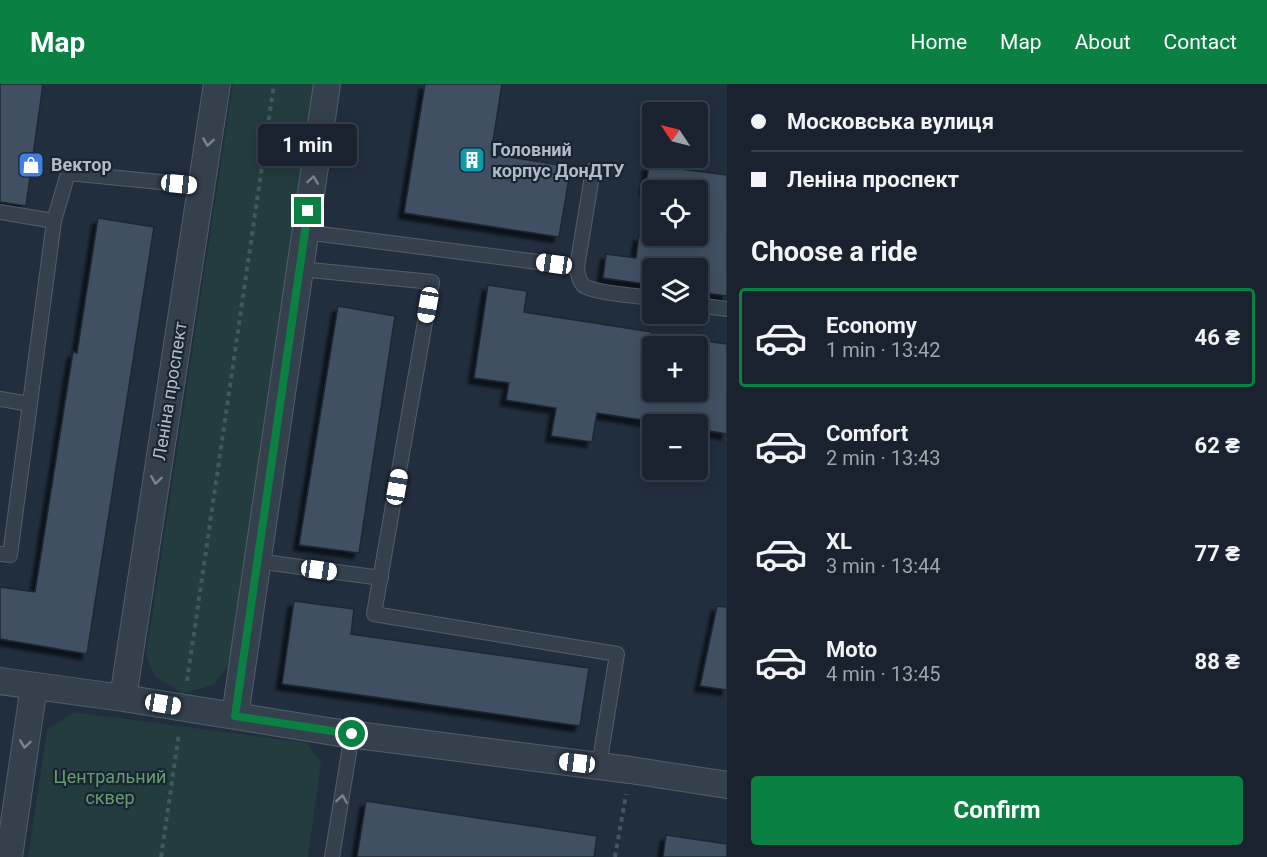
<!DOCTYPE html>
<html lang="en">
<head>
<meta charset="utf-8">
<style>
  :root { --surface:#19222e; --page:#222a36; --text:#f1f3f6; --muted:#9fa4aa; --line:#373f4a; --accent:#0b8043 }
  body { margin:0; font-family:Roboto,sans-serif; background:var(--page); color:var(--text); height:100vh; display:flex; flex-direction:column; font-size:22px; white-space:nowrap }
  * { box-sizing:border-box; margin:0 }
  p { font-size:20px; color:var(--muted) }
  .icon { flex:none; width:33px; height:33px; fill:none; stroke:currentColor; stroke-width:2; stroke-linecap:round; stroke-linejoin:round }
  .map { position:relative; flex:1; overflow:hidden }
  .sheet { display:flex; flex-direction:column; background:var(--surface); width:540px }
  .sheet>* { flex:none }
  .top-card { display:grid; align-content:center; height:132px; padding:0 24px; background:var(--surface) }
  .needle { width:39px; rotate:305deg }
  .fabs { position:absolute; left:642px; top:18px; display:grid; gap:12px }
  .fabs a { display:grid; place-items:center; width:66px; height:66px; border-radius:6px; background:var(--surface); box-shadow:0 3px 15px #0003,0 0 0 2px var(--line); font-size:30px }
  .end { position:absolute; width:27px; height:27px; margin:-14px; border:8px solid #0b8043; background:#fff; box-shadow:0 0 0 3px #fff }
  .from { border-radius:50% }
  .bubble { position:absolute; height:42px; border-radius:6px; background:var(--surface); box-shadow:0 3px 15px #0003,0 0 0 2px var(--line); font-size:20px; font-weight:700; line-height:42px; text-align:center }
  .car { position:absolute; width:18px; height:36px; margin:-18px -9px; border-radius:8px; box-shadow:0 0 4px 2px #0007; background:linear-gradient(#fff 24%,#345 0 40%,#fff 0 76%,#345 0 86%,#fff 0) }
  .top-card b { display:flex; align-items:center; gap:21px; height:57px; font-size:22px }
  .top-card b+b { border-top:2px solid var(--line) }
  .top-card i { width:15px; height:15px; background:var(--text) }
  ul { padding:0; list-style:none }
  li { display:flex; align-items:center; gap:18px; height:99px; margin:0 12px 9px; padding:0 12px; border:3px solid transparent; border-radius:6px }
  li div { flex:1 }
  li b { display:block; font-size:22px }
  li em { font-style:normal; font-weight:700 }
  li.current { border-color:var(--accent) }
  li>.icon { width:54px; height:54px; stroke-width:1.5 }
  h2 { padding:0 24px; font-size:27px; line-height:72px }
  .action { display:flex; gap:12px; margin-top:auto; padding:12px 24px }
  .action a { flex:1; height:69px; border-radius:6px; background:var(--accent); color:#fff; font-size:24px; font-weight:700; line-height:69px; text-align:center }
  header { display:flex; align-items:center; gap:36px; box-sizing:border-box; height:84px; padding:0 30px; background:var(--accent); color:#fff }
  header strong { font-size:28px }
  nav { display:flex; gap:33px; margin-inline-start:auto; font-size:21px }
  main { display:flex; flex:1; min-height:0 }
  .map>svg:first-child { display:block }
  .green { fill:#233c3e }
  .building { fill:#415062; stroke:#1c2734; stroke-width:1.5; filter:url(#shadow) }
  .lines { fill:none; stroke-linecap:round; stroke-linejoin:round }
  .lane-casing { stroke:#535e6b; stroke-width:16 }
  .street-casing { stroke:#535e6b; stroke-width:28 }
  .path { stroke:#41595c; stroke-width:4; stroke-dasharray:4.5 4.5; stroke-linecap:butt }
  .lane { stroke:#35404d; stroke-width:14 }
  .street { stroke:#35404d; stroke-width:26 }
  .oneway { stroke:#798491 }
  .route { stroke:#0b8043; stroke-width:8 }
  .labels { text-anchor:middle; stroke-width:4.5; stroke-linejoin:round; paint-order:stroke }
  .poi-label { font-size:18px; font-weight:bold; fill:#b0bbc9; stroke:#1a2532; text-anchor:start }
  .street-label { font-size:18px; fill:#b0bbc9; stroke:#1a2532 }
  .park-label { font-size:18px; fill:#659c70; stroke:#1a2532 }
</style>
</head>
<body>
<header>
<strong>Map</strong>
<nav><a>Home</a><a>Map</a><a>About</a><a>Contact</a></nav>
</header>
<main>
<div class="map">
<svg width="727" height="773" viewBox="0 0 727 773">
  <defs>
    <filter id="shadow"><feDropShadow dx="-5.5" dy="5.5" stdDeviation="1.5" flood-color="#0009"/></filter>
  </defs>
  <rect width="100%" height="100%" fill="#212e3e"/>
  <path class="green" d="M233,0H314L228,582L214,601L183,609L155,593L146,571Z
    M73,628L307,659L321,679L308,773H28L47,646Z"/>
  <path class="building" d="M0,0H43L26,122L0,118Z
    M425,0H502L491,70L571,83L559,153L404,129Z
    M649,81L727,91V212L698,208V184H652V201L603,194L606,170L636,174L639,152H698V106H645Z
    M98,134L154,143L87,570L0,555V503L35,508L73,268L77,269Z
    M488,201L527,207L524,228L652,248V308H698V256L727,260V350L698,345V340H669L597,329L592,358L551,352L556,324L506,316L509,299L474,294Z
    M338,222L395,232L359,469L299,461Z
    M294,517L354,525L351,550L589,584L580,642L282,600Z
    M717,522L727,523V606L700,602Z
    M366,717L597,752L594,773H357Z
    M666,751L727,760V773H663Z"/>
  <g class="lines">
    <g class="lane-casing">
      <path id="lane" d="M0,128L54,137L68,89L201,102
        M305,148L577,183L593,86
        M577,183C578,189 578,196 583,201C592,209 638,212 652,214
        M300,185L432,198L374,530L617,570L599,682
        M698,221L727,225
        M0,315L30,320
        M0,470L10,471L54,137
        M257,477L381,494
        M332,773L352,650"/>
    </g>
    <g class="street-casing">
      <path id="street" d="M0,597L123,614L334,648L630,686L727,701
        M123,614L217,0
        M235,632L327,0
        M9,773L34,602"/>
    </g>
    <path class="path" d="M187,597L274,0
      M161,773L179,649
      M615,773L626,710"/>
    <use href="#lane" class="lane"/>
    <use href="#street" class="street"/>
  </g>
  <defs><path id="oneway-chevron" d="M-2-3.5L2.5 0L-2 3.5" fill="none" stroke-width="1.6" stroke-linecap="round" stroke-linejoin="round" transform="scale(1.5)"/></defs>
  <g class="oneway">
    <use href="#oneway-chevron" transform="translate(208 58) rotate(99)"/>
    <use href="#oneway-chevron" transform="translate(313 96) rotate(-82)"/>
    <use href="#oneway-chevron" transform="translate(156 396) rotate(99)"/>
    <use href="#oneway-chevron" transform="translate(25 660) rotate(98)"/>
    <use href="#oneway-chevron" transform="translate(342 715) rotate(-81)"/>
  </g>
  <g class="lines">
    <path class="route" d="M308,127L235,632L352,650"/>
  </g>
  <defs>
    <g id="building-square" transform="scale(1.35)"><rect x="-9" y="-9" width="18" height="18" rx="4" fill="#0f9aa8" stroke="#1a2532"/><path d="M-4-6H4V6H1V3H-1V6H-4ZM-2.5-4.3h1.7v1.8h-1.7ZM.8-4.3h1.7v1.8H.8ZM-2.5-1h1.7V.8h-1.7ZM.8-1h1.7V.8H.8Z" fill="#fff"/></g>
    <g id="shop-square" transform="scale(1.35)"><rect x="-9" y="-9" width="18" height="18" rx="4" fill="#3f7fe0" stroke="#1a2532"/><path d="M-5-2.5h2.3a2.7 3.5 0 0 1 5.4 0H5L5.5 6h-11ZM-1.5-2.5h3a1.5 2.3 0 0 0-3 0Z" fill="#fff"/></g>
  </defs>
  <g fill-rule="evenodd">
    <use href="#building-square" x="472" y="76"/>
    <use href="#shop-square" x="31" y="81"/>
  </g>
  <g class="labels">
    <g class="poi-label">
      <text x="492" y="72">Головний<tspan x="492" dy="21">корпус ДонДТУ</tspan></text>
      <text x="51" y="87">Вектор</text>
    </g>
    <g class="street-label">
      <text transform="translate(170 307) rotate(-81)" y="6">Леніна проспект</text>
    </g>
    <g class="park-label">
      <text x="110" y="699">Центральний<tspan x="110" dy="21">сквер</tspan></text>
    </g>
  </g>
</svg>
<div class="fabs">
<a><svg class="needle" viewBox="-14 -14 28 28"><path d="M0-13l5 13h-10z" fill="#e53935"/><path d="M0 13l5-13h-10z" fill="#9fa4aa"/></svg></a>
<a><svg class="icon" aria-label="locate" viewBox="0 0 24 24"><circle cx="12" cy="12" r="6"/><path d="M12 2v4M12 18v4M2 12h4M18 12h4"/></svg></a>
<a><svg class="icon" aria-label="layers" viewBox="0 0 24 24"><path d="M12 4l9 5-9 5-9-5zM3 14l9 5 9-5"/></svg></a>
<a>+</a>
<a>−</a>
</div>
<i class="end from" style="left:352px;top:650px"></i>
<i class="end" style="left:308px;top:127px"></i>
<div class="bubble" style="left:258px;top:40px;width:99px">1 min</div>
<i class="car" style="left:179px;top:100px;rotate:96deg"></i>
<i class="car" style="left:554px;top:180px;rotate:278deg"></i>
<i class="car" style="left:428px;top:221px;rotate:190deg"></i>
<i class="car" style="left:397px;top:403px;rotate:10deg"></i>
<i class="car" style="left:319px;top:486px;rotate:98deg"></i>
<i class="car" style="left:163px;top:620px;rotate:99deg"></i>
<i class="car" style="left:577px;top:679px;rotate:277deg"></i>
</div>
<section class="sheet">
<div class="top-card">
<b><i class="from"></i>Московська вулиця</b>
<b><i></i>Леніна проспект</b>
</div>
<h2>Choose a ride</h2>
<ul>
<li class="current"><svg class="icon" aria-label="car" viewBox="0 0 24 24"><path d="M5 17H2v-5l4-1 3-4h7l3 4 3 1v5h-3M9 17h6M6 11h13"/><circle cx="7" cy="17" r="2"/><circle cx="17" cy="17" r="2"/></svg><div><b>Economy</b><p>1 min · 13:42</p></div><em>46 ₴</em></li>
<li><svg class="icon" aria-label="car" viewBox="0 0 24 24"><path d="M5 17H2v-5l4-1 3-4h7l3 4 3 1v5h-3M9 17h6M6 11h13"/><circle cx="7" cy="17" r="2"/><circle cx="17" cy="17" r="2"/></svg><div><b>Comfort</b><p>2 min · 13:43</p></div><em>62 ₴</em></li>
<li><svg class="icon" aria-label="car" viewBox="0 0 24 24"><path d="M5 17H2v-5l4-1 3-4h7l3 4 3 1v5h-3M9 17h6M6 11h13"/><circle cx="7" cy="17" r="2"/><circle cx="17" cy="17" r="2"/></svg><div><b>XL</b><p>3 min · 13:44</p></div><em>77 ₴</em></li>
<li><svg class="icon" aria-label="car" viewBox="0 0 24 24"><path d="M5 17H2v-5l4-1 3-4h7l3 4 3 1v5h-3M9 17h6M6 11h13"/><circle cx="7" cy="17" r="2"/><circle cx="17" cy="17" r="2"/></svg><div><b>Moto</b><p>4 min · 13:45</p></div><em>88 ₴</em></li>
</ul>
<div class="action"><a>Confirm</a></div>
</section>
</main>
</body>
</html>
